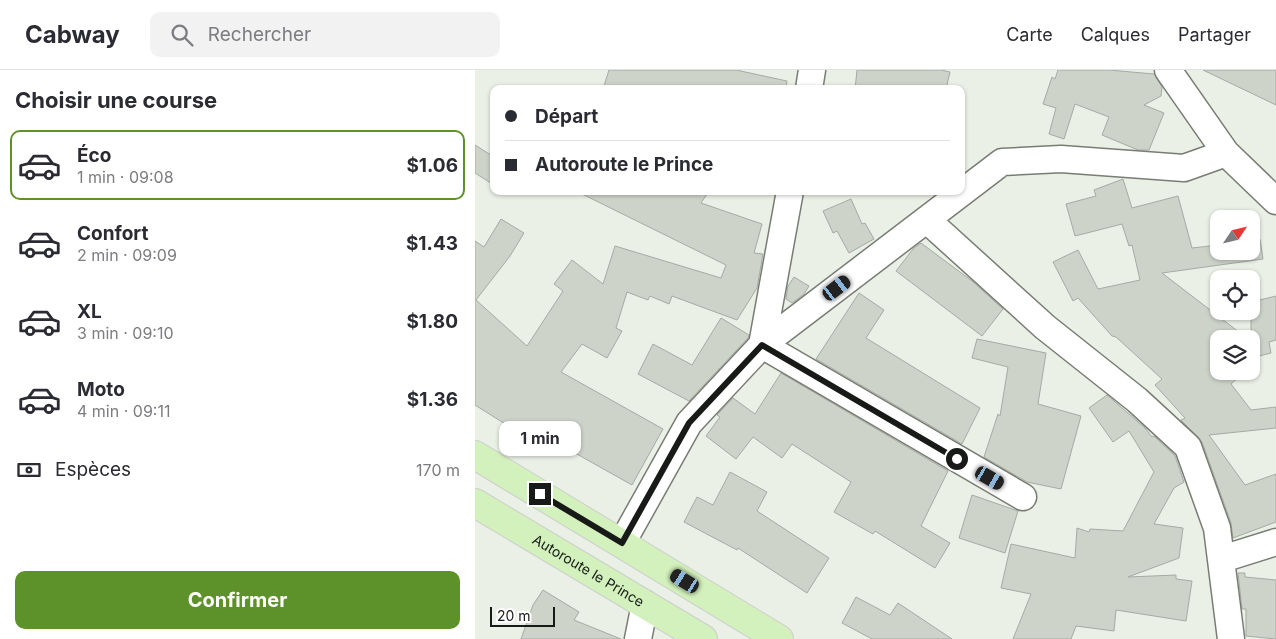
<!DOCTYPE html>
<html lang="fr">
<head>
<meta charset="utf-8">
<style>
  :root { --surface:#fff; --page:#f2f2f3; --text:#2b2b33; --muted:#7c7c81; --line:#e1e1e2; --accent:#5d912a }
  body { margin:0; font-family:Inter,sans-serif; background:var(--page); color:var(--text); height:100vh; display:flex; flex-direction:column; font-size:19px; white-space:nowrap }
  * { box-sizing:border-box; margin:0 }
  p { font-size:16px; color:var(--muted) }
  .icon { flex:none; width:28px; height:28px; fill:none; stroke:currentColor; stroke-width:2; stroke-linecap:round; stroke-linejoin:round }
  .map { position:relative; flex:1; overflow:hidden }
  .sheet { display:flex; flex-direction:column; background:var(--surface); width:475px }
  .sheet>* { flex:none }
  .guide { position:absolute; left:15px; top:15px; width:475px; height:110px; border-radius:10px; box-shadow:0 1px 4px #0004; display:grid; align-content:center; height:110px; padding:0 15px; background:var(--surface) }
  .needle { width:32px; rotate:55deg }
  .fabs { position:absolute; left:735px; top:140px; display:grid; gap:10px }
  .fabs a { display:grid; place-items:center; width:50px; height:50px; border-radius:10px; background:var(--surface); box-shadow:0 1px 4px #0004; font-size:25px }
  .scale { position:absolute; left:15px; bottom:12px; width:65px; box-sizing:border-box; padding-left:5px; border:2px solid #181a17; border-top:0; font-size:14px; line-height:18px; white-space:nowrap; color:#181a17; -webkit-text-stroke:4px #fff; paint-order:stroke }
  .end { position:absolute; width:22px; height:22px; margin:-11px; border:6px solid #181a17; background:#fff; box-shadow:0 0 0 2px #fff }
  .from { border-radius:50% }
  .bubble { position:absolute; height:35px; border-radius:10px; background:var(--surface); box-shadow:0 1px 4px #0004; font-size:16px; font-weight:700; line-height:35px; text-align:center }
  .car { position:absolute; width:15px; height:30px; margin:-15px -8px; border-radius:6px; box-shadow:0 0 4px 1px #0007; background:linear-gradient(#222 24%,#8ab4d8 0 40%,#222 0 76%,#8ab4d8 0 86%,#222 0) }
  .guide b { display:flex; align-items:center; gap:18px; height:48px; font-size:19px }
  .guide b+b { border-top:1px solid var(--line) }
  .guide i { width:12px; height:12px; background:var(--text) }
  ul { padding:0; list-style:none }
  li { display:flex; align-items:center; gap:15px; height:70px; margin:0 10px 8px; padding:0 5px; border:2px solid transparent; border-radius:10px }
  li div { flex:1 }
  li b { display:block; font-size:19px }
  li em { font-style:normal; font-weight:700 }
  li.active { border-color:var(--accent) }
  li>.icon { width:45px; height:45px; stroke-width:1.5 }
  h2 { padding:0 15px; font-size:22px; line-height:60px }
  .pay { display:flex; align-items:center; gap:12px; height:55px; padding:0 15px; font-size:19px }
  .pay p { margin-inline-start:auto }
  .button { display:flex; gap:10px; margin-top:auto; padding:10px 15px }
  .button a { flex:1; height:58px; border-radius:10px; background:var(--accent); color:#fff; font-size:20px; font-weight:700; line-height:58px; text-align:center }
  header { display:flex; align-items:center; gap:30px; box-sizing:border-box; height:70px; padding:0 25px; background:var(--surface); border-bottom:1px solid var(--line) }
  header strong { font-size:24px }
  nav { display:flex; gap:28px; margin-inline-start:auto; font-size:18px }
  .search { width:350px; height:45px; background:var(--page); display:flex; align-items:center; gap:12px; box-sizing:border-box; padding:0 18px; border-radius:10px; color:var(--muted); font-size:19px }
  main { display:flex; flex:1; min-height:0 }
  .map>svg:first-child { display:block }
  .building { fill:#cdd3c9; stroke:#a5aba2 }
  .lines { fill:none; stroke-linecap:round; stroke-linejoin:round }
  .minor-casing { stroke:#787d74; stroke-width:29 }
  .major-casing { stroke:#cccdcc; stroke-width:30 }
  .minor { stroke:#fff; stroke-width:26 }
  .major { stroke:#d3f1bc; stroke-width:28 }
  .route { stroke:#181a17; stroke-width:6 }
  .labels { text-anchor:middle; stroke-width:4; stroke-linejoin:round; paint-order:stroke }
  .street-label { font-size:14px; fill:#181a17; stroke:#fff }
</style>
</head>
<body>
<header>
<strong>Cabway</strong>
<div class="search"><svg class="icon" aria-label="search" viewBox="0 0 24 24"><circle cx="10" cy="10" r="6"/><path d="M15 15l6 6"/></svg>Rechercher</div>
<nav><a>Carte</a><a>Calques</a><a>Partager</a></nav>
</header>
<main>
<section class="sheet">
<h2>Choisir une course</h2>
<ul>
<li class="active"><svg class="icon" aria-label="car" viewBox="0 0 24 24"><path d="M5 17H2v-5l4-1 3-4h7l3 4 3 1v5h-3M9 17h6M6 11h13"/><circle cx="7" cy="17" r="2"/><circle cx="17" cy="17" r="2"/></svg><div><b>Éco</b><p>1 min · 09:08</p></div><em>$1.06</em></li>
<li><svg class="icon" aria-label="car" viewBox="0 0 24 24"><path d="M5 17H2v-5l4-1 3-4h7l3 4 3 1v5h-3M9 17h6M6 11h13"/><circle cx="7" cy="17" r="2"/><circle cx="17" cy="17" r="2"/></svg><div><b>Confort</b><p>2 min · 09:09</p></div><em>$1.43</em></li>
<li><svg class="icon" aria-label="car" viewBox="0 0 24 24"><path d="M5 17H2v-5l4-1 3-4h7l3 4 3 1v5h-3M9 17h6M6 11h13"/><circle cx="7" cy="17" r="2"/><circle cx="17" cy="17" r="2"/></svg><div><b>XL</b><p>3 min · 09:10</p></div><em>$1.80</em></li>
<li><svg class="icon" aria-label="car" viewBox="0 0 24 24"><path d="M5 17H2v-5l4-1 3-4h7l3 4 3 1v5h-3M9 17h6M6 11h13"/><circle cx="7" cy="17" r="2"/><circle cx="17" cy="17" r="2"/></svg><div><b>Moto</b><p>4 min · 09:11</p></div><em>$1.36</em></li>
</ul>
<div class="pay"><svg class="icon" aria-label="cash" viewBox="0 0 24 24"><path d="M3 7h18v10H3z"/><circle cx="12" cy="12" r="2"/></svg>Espèces<p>170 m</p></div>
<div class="button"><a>Confirmer</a></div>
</section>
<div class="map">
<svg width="801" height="569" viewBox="0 0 801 569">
  <rect width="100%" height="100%" fill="#eaf0e6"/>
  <path class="building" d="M134,0H261L312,11L311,19H128Z
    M382,0H466L475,2L471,19H380Z
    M583,0H634L679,4L687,17L686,26L669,35L689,43L674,80H663L627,65L634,47L600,34L589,69L574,64L581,38L568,34L577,7L580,9Z
    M728,0H801V35Z
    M0,75L19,87V115L0,103Z
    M648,109L657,138L703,126L717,178L744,175V181H776V170L785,169L788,189L687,203L773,269H744V301H770L756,314L776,340L801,337V358L734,365L770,415L801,404V452L758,468L756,453L727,372L706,350L710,348L680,315L687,309L641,267L637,266L603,228L598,231L578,192L603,180L623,219L665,210L657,175L654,176L647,154L600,166L591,134L621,126L619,120Z
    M101,121H234L226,133L287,154L279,183L288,184L282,218L262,250L197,226L194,234L175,226L173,230L152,222L141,258L147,261L132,288L107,274L86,302L188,359L157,415L52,356L46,364L0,335V171L9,177L26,149L49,163L35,186L1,230L52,276L88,221L79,214L97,190L128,214L140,176L246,208L251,195Z
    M376,129L387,154L390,153L399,169L374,183L362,161L358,163L348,141Z
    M446,173L497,211L528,239L507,266L421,201L438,179Z
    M319,207L334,216L329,224L317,233L311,229L313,216Z
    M384,223L409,240L391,268L505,338L487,374L341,289Z
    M784,225L785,230L801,226V270L794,272L796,283L776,288V226Z
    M246,248L274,265L273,268L214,331L163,304L178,274L217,295Z
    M502,269L571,283L563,334L606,346L586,419L552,412L509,387L523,344L525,346L533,297L497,288Z
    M306,303L473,401L446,456L475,473L460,498L400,461L398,464L359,442L376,412L317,374L307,388L278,367L261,389L231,366L245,347L242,345L258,328L280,344Z
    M632,325L670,358L677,367L679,366L700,386L709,412L699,418L679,454L708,458L704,488L653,507L701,505V509L717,511L711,551L641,540L639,561L601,556L596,569H538L556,524L526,518L536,474L600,488L602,458L614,462L615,459L648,461L679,402L654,361L638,372L614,338Z
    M255,402L292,422L282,441L354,488L332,523L263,478L262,480L209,452L222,427L238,435Z
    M497,425L543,441L530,483L484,468Z
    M763,503H770V507L801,510V569L771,566V539H767Z
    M68,520L104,542L99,550L146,569H46L58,535Z
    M381,527L415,545L423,533L477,569H397L367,553Z"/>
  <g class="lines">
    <g class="minor-casing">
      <path id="minor" d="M334,19L337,0
        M751,83L801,131
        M315,121L287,275L548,427
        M452,150L570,257L662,330L713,377L742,458L756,569
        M147,473L214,353L287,275L527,92L586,89L709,98L751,83L693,0
        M747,489L801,472
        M163,569L170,534"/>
    </g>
    <g class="major-casing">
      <g id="major">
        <path d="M0,385L304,569"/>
        <path id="s1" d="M0,433L228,569"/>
      </g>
    </g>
    <use href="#minor" class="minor"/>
    <use href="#major" class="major"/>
  </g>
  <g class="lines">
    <path class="route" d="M65,424L147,473L214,353L287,275L482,389"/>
  </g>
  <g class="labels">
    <g class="street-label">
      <text dy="5" stroke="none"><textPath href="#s1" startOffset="132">Autoroute le Prince</textPath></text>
    </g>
  </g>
</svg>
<div class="fabs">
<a><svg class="needle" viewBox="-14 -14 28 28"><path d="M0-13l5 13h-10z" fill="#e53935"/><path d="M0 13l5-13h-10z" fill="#7c7c81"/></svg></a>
<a><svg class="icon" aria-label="locate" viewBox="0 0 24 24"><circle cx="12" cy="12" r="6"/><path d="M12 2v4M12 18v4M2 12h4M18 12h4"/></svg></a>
<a><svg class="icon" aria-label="layers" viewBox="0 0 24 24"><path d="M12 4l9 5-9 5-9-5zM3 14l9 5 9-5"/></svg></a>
</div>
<div class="scale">20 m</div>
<i class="end from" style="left:482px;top:389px"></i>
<i class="end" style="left:65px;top:424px"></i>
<div class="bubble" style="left:24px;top:351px;width:82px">1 min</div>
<i class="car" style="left:362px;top:218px;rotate:53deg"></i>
<i class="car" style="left:515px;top:408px;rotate:120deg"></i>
<i class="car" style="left:210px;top:511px;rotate:301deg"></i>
<div class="guide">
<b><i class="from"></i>Départ</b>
<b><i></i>Autoroute le Prince</b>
</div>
</div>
</main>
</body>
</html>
